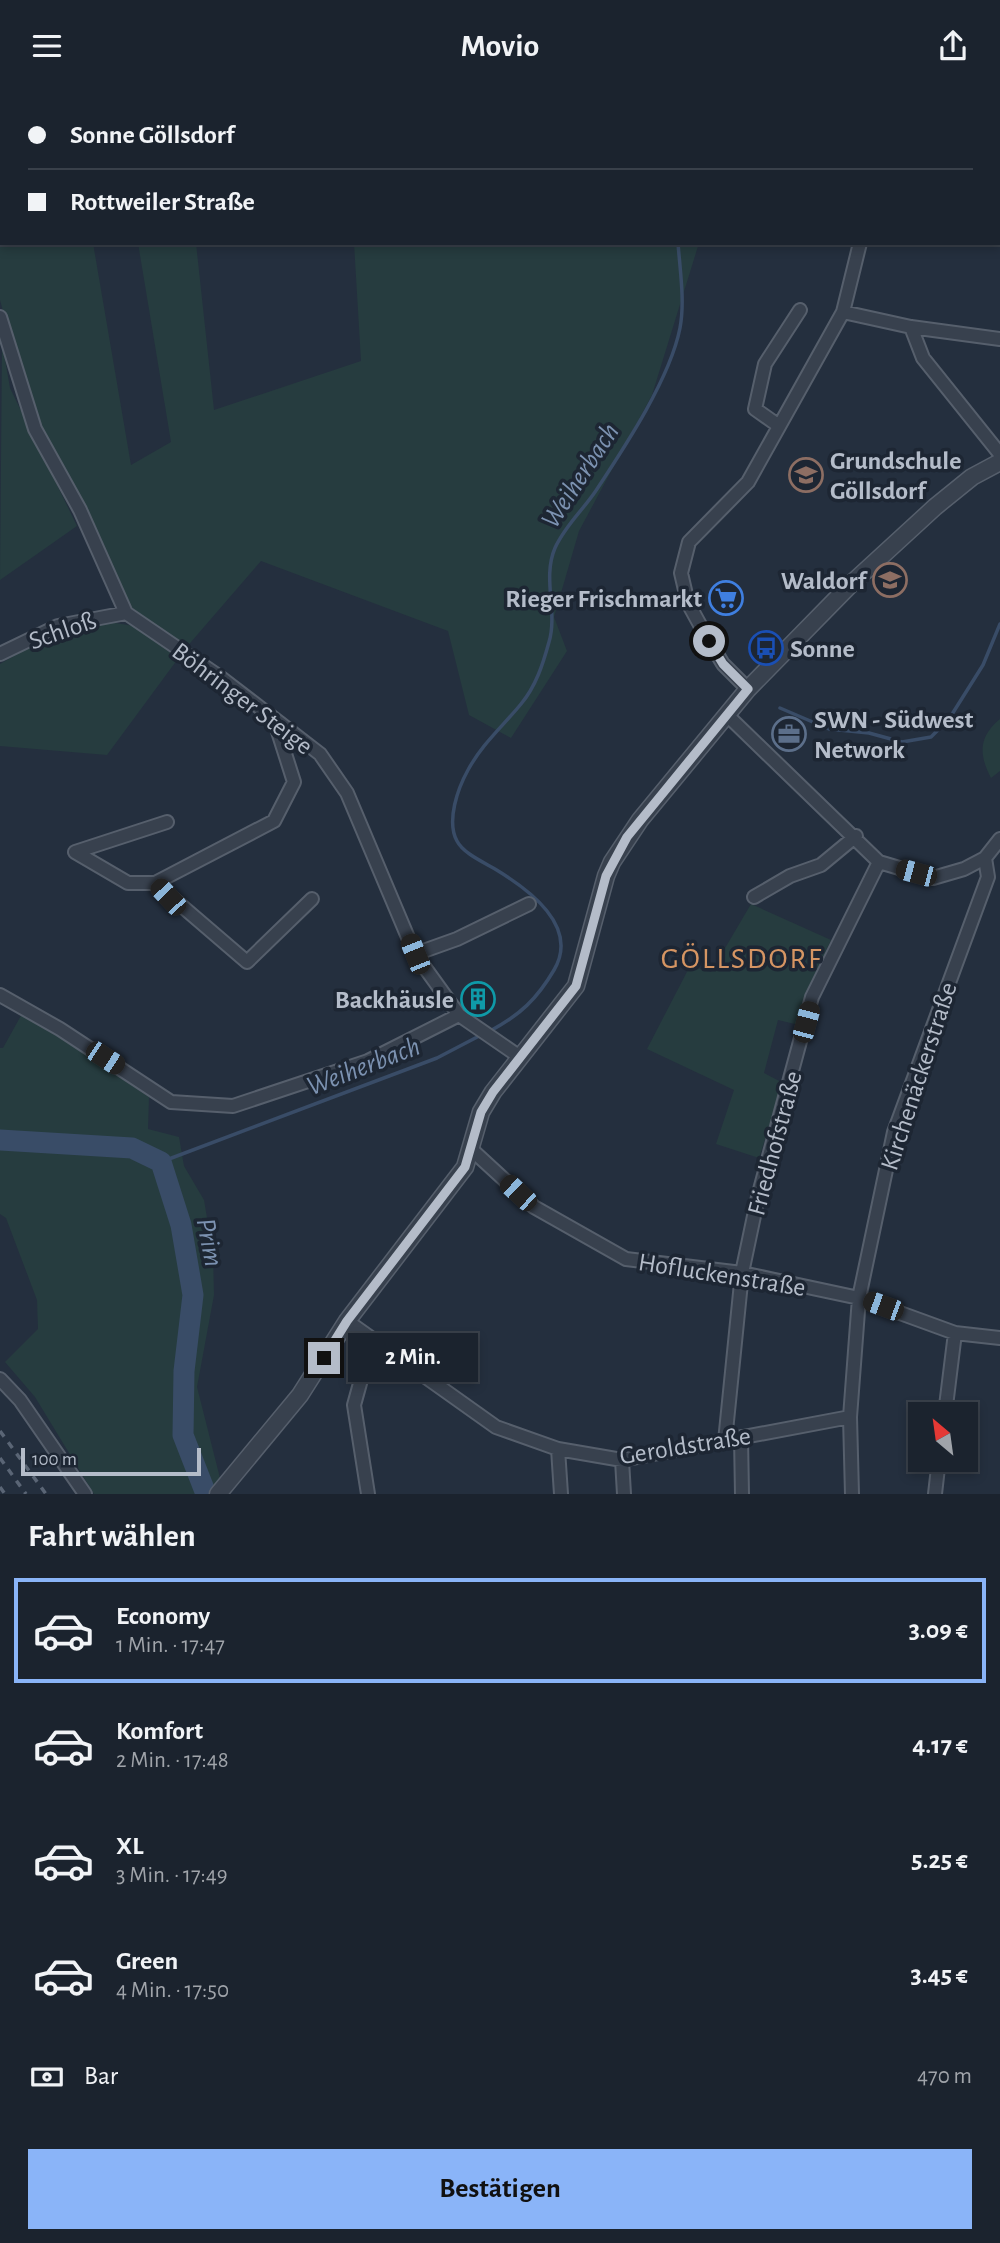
<!DOCTYPE html>
<html lang="de">
<head>
<meta charset="utf-8">
<style>
  :root { --surface:#1b232e; --page:#242b36; --text:#f1f3f6; --muted:#a0a4aa; --line:#39404a; --accent:#8ab4f8 }
  body { margin:0; font-family:"Alegreya Sans",sans-serif; background:var(--page); color:var(--text); height:100vh; display:flex; flex-direction:column; font-size:26px; white-space:nowrap }
  * { box-sizing:border-box; margin:0 }
  p { font-size:23px; color:var(--muted) }
  .icon { flex:none; width:38px; height:38px; fill:none; stroke:currentColor; stroke-width:2; stroke-linecap:round; stroke-linejoin:round }
  .map { position:relative; height:1403px; overflow:hidden }
  .details { display:flex; flex-direction:column; background:var(--surface); flex:1 }
  .details>* { flex:none }
  .hud { position:absolute; left:0px; top:0px; width:1001px; height:154px; box-shadow:0 4px 10px #0003,0 0 0 2px var(--line); display:grid; align-content:center; height:154px; padding:0 28px; background:var(--surface) }
  .needle { width:46px; rotate:331deg }
  .buttons { position:absolute; left:908px; top:1311px; display:grid; gap:14px }
  .buttons a { display:grid; place-items:center; width:70px; height:70px; border-radius:0px; background:var(--surface); box-shadow:0 4px 10px #0003,0 0 0 2px var(--line); font-size:35px }
  .scale { position:absolute; left:21px; bottom:18px; width:180px; box-sizing:border-box; padding-left:7px; border:4px solid #b4bcc9; border-top:0; font-size:19px; line-height:24px; white-space:nowrap; color:#b4bcc9; -webkit-text-stroke:5px #1d2633; paint-order:stroke }
  .end { position:absolute; width:32px; height:32px; margin:-16px; border:9px solid #b4bcc9; background:#111; box-shadow:0 0 0 4px #111 }
  .from { border-radius:50% }
  .bubble { position:absolute; height:49px; border-radius:0px; background:var(--surface); box-shadow:0 4px 10px #0003,0 0 0 2px var(--line); font-size:23px; font-weight:700; line-height:49px; text-align:center }
  .car { position:absolute; width:21px; height:42px; margin:-21px -10px; border-radius:9px; box-shadow:0 0 5px 2px #0007; background:linear-gradient(#222 24%,#8ab4d8 0 40%,#222 0 76%,#8ab4d8 0 86%,#222 0) }
  .hud b { display:flex; align-items:center; gap:24px; height:66px; font-size:26px }
  .hud b+b { border-top:2px solid var(--line) }
  .hud i { width:18px; height:18px; background:var(--text) }
  ul { padding:0; list-style:none }
  li { display:flex; align-items:center; gap:21px; height:105px; margin:0 14px 10px; padding:0 14px; border:4px solid transparent; border-radius:0px }
  li div { flex:1 }
  li b { display:block; font-size:26px }
  li em { font-style:normal; font-weight:700 }
  li.active { border-color:var(--accent) }
  li>.icon { width:63px; height:63px; stroke-width:1.5 }
  h2 { padding:0 28px; font-size:32px; line-height:84px }
  .pay { display:flex; align-items:center; gap:18px; height:77px; padding:0 28px; font-size:26px }
  .pay p { margin-inline-start:auto }
  .cta { display:flex; gap:14px; margin-top:auto; padding:14px 28px }
  .cta a { flex:1; height:80px; border-radius:0px; background:var(--accent); color:#111; font-size:28px; font-weight:700; line-height:80px; text-align:center }
  header { display:flex; justify-content:space-between; align-items:center; height:91px; padding:0 28px; background:var(--surface); font-size:32px; font-weight:700 }
  .map>svg:first-child { display:block }
  .green { fill:#263c3f }
  .lines { fill:none; stroke-linecap:round; stroke-linejoin:round }
  .stream { stroke:#394c67; stroke-width:3.5 }
  .river { stroke:#394c67; stroke-width:21 }
  .minor-casing { stroke:#565f6c; stroke-width:16 }
  .tertiary-casing { stroke:#565f6c; stroke-width:19 }
  .minor { stroke:#38414e; stroke-width:12 }
  .tertiary { stroke:#38414e; stroke-width:16 }
  .rail { stroke:#5a6575; stroke-width:3.5; stroke-dasharray:7 7; stroke-linecap:butt }
  .route { stroke:#b4bcc9; stroke-width:9 }
  .labels { text-anchor:middle; stroke-width:7; stroke-linejoin:round; paint-order:stroke }
  .poi-label { font-size:26px; font-weight:bold; fill:#b4bcc9; stroke:#1d2633; text-anchor:start }
  .street-label { font-size:26px; fill:#b4bcc9; stroke:#1d2633 }
  .water-label { font-size:28px; font-style:italic; fill:#7c92b1; stroke:#1d2633 }
  .quarter-label { font-size:30px; letter-spacing:2px; fill:#d59563; stroke:#1d2633 }
</style>
</head>
<body>
<header><svg class="icon" aria-label="menu" viewBox="0 0 24 24"><path d="M4 6h16M4 12h16M4 18h16"/></svg>Movio<svg class="icon" aria-label="share" viewBox="0 0 24 24"><path d="M12 15V3M7 8l5-5 5 5M5 13v7h14v-7"/></svg></header>
<div class="map">
<svg width="1000" height="1403" viewBox="0 0 1000 1403">
  <rect width="100%" height="100%" fill="#242f3e"/>
  <path class="green" d="M0,0H66L2,2V152H93L131,374L171,351L138,152H196L214,319L361,270L354,152H699L652,304L579,440L554,526L567,560L511,647L469,624L448,540L261,470L185,558L137,523L128,511L86,421L40,332L15,263L0,209Z
    M345,0H585L587,2H345Z
    M2,251L10,297L77,435L0,489Z
    M109,531L134,535L180,565L107,664L0,655V573L59,539Z
    M1000,628V680L991,687C979,664 978,646 1000,628Z
    M751,813L831,849L806,904L799,934L778,929L764,982L783,992L759,1067L716,1053L734,999L647,958L690,875L711,881Z
    M23,921L149,1006L148,1038L179,1046L184,1075L204,1109L213,1163L214,1204L197,1296L220,1387L206,1403H94L35,1306L5,1271L38,1238L37,1209L6,1127L0,1123V957H3Z"/>
  <g class="lines">
    <path class="stream" d="M609,0L611,2
      M780,617L829,638L869,642L902,651L931,646L949,628L983,574L1000,533
      M490,940C520,924 537,908 554,879C580,835 528,798 495,778C483,771 463,762 457,750C446,730 458,697 468,679C482,653 503,635 521,613C536,595 543,573 549,551C558,521 542,487 555,457C565,435 582,420 595,401C624,357 670,288 680,237C685,211 680,179 678,152
      M161,1071L437,967L483,943"/>
    <path class="river" d="M0,1049L132,1057L161,1071L181,1134L193,1204L184,1280L183,1344L206,1403"/>
    <g class="minor-casing">
      <path id="minor" d="M868,2V0
        M843,221L911,236L1000,248
        M0,226L35,338L80,419L126,522L220,586L320,663L347,702L415,863L459,924L520,966
        M911,236L923,267L1000,363
        M779,335L755,318L765,273L800,219
        M0,563L58,535L126,522
        M748,598L723,573L705,543L688,512L681,482L689,451L748,391L843,221L860,152
        M727,624L879,771L933,787L964,778L985,767L1000,748
        M167,731L75,761L128,792H155L274,730L294,691L274,628
        M155,792L247,871L312,808
        M754,806L790,785L821,774L856,745
        M415,863L457,848L529,813
        M0,904L60,938L171,1011L233,1015L368,970L459,924
        M472,1059L534,1116L626,1168L742,1182L859,1207L955,1242L1000,1247
        M347,1230L496,1336L558,1358L622,1369L850,1326
        M0,1288L20,1309L85,1403
        M945,1323L955,1242
        M741,1346L742,1403
        M725,1350L742,1182L758,1106L812,906L879,771
        M558,1358L561,1403
        M622,1369L624,1403
        M368,1403L354,1314L372,1249
        M852,1403L850,1326L859,1207L894,1041L988,786L985,767
        M935,1403L939,1368"/>
    </g>
    <g class="tertiary-casing">
      <path id="tertiary" d="M218,1403L300,1304L347,1230L465,1076L481,1021L493,1001L576,895L606,785L612,771L640,729L748,598L850,494L935,416L972,386L1000,371"/>
    </g>
    <use href="#minor" class="minor"/>
    <use href="#tertiary" class="tertiary"/>
    <path class="rail" d="M0,1340L46,1403
      M0,1367L26,1403
      M0,1396L5,1403"/>
  </g>
  <g class="lines">
    <path class="route" d="M324,1267L347,1230L465,1076L481,1021L493,1001L576,895L606,785L627,746L748,598L723,573L709,550"/>
  </g>
  <defs>
    <g id="school-ring" transform="scale(1.75)"><circle r="9.5" fill="#1d2633" stroke="#8d6e63" stroke-width="1.5"/><path d="M0-5L7-2L0 1L-7-2ZM-4 1L0 2.5L4 1V4Q0 6-4 4Z" fill="#8d6e63"/></g>
    <g id="supermarket-ring" transform="scale(1.75)"><circle r="9.5" fill="#1d2633" stroke="#3f7fe0" stroke-width="1.5"/><path d="M-6-5.5h2.5l.6 2H6L4.5 2H-2.5L-4.4-4H-6ZM-1.5 3.2a1.3 1.3 0 1 0 .1 0ZM3 3.2a1.3 1.3 0 1 0 .1 0Z" fill="#3f7fe0"/></g>
    <g id="bus-ring" transform="scale(1.75)"><circle r="9.5" fill="#1d2633" stroke="#1a4fb4" stroke-width="1.5"/><path d="M-5-6H5V4H4V6H2V4H-2V6H-4V4H-5ZM-3.5-4V0h7V-4ZM-3.5 1.2v1.5H-2V1.2ZM2 1.2v1.5H3.5V1.2Z" fill="#1a4fb4"/></g>
    <g id="office-ring" transform="scale(1.75)"><circle r="9.5" fill="#1d2633" stroke="#5c6f8a" stroke-width="1.5"/><path d="M-6-3h4V-5.5h4V-3h4V5H-6ZM-1-4.5V-3h2v-1.5ZM-6 0V1H6V0Z" fill="#5c6f8a"/></g>
    <g id="building-ring" transform="scale(1.75)"><circle r="9.5" fill="#1d2633" stroke="#0f9aa8" stroke-width="1.5"/><path d="M-4-6H4V6H1V3H-1V6H-4ZM-2.5-4.3h1.7v1.8h-1.7ZM.8-4.3h1.7v1.8H.8ZM-2.5-1h1.7V.8h-1.7ZM.8-1h1.7V.8H.8Z" fill="#0f9aa8"/></g>
  </defs>
  <g fill-rule="evenodd">
    <use href="#school-ring" x="806" y="384"/>
    <use href="#school-ring" x="890" y="489"/>
    <use href="#supermarket-ring" x="726" y="507"/>
    <use href="#bus-ring" x="766" y="557"/>
    <use href="#office-ring" x="789" y="643"/>
    <use href="#building-ring" x="478" y="908"/>
  </g>
  <g class="labels">
    <g class="poi-label">
      <text x="830" y="378">Grundschule<tspan x="830" dy="30">Göllsdorf</tspan></text>
      <text x="866" y="498" text-anchor="end">Waldorf</text>
      <text x="702" y="516" text-anchor="end">Rieger Frischmarkt</text>
      <text x="790" y="566">Sonne</text>
      <text x="814" y="637">SWN - Südwest<tspan x="814" dy="30">Network</tspan></text>
      <text x="454" y="917" text-anchor="end">Backhäusle</text>
    </g>
    <g class="street-label">
      <text transform="translate(62 539) rotate(-19)" y="9">Schloß</text>
      <text transform="translate(243 607) rotate(37)" y="9">Böhringer Steige</text>
      <text transform="translate(918 985) rotate(-72)" y="9">Kirchenäckerstraße</text>
      <text transform="translate(774 1052) rotate(-75)" y="9">Friedhofstraße</text>
      <text transform="translate(722 1183) rotate(9)" y="9">Hofluckenstraße</text>
      <text transform="translate(685 1354) rotate(-9)" y="9">Geroldstraße</text>
    </g>
    <g class="water-label">
      <text transform="translate(579 384) rotate(-57)" y="10">Weiherbach</text>
      <text transform="translate(363 974) rotate(-21)" y="10">Weiherbach</text>
      <text transform="translate(211 1151) rotate(79)" y="10">Prim</text>
    </g>
    <g class="quarter-label">
      <text x="742" y="877">GÖLLSDORF</text>
    </g>
  </g>
</svg>
<div class="buttons">
<a><svg class="needle" viewBox="-14 -14 28 28"><path d="M0-13l5 13h-10z" fill="#e53935"/><path d="M0 13l5-13h-10z" fill="#a0a4aa"/></svg></a>
</div>
<div class="scale">100 m</div>
<i class="end from" style="left:709px;top:550px"></i>
<i class="end" style="left:324px;top:1267px"></i>
<div class="bubble" style="left:348px;top:1242px;width:130px">2 Min.</div>
<i class="car" style="left:916px;top:782px;rotate:285deg"></i>
<i class="car" style="left:168px;top:806px;rotate:317deg"></i>
<i class="car" style="left:415px;top:863px;rotate:338deg"></i>
<i class="car" style="left:806px;top:931px;rotate:15deg"></i>
<i class="car" style="left:105px;top:967px;rotate:123deg"></i>
<i class="car" style="left:518px;top:1102px;rotate:313deg"></i>
<i class="car" style="left:883px;top:1215px;rotate:290deg"></i>
<div class="hud">
<b><i class="from"></i>Sonne Göllsdorf</b>
<b><i></i>Rottweiler Straße</b>
</div>
</div>
<section class="details">
<h2>Fahrt wählen</h2>
<ul>
<li class="active"><svg class="icon" aria-label="car" viewBox="0 0 24 24"><path d="M5 17H2v-5l4-1 3-4h7l3 4 3 1v5h-3M9 17h6M6 11h13"/><circle cx="7" cy="17" r="2"/><circle cx="17" cy="17" r="2"/></svg><div><b>Economy</b><p>1 Min. · 17:47</p></div><em>3.09 €</em></li>
<li><svg class="icon" aria-label="car" viewBox="0 0 24 24"><path d="M5 17H2v-5l4-1 3-4h7l3 4 3 1v5h-3M9 17h6M6 11h13"/><circle cx="7" cy="17" r="2"/><circle cx="17" cy="17" r="2"/></svg><div><b>Komfort</b><p>2 Min. · 17:48</p></div><em>4.17 €</em></li>
<li><svg class="icon" aria-label="car" viewBox="0 0 24 24"><path d="M5 17H2v-5l4-1 3-4h7l3 4 3 1v5h-3M9 17h6M6 11h13"/><circle cx="7" cy="17" r="2"/><circle cx="17" cy="17" r="2"/></svg><div><b>XL</b><p>3 Min. · 17:49</p></div><em>5.25 €</em></li>
<li><svg class="icon" aria-label="car" viewBox="0 0 24 24"><path d="M5 17H2v-5l4-1 3-4h7l3 4 3 1v5h-3M9 17h6M6 11h13"/><circle cx="7" cy="17" r="2"/><circle cx="17" cy="17" r="2"/></svg><div><b>Green</b><p>4 Min. · 17:50</p></div><em>3.45 €</em></li>
</ul>
<div class="pay"><svg class="icon" aria-label="cash" viewBox="0 0 24 24"><path d="M3 7h18v10H3z"/><circle cx="12" cy="12" r="2"/></svg>Bar<p>470 m</p></div>
<div class="cta"><a>Bestätigen</a></div>
</section>
</body>
</html>
